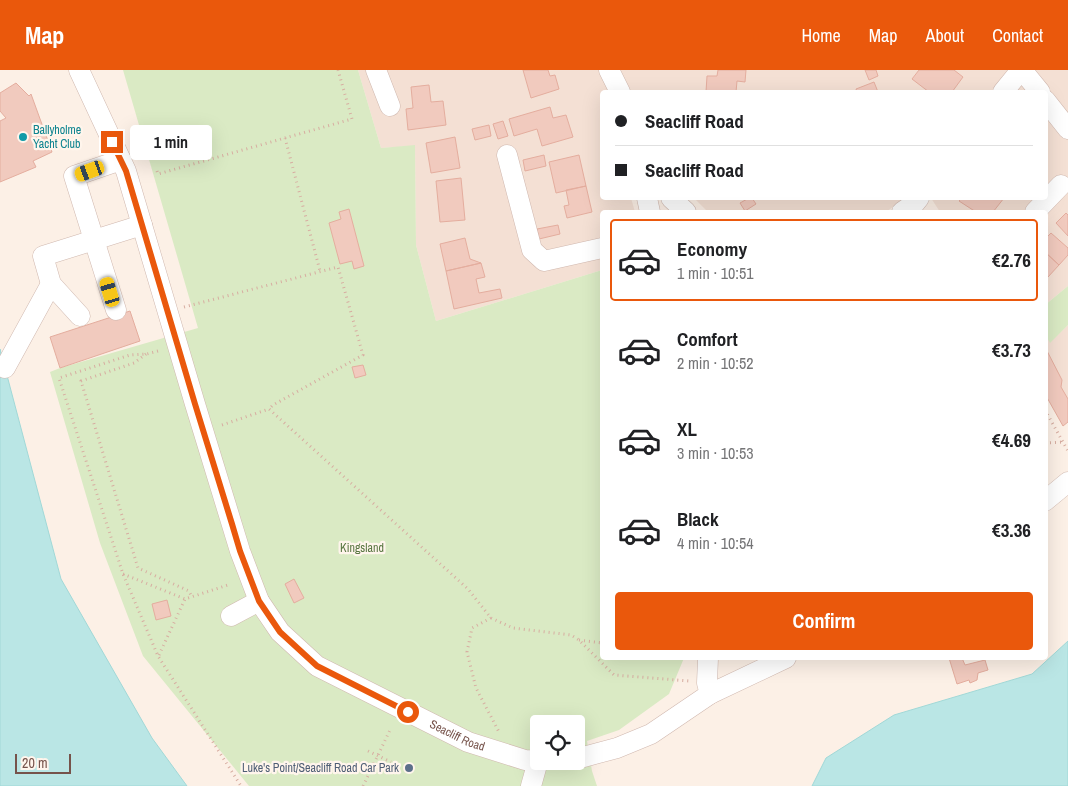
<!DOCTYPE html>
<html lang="en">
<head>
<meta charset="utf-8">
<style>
  :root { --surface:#fff; --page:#f2f2f2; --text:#202124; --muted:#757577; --line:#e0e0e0; --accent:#ea580c }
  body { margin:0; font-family:"Archivo Narrow",sans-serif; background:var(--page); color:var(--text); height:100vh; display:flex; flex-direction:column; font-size:19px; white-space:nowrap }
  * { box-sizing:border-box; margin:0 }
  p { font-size:16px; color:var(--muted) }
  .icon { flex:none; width:28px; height:28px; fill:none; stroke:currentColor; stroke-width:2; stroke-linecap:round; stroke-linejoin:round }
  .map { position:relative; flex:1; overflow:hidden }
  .drawer { position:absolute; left:600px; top:140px; width:448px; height:450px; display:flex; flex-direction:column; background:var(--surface); border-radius:5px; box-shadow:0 5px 20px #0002 }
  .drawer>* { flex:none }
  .guide { position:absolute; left:600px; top:20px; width:448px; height:110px; border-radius:5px; box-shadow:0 5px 20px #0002; display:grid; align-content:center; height:110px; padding:0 15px; background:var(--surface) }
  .fabs { position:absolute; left:530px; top:645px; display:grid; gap:10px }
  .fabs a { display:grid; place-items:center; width:55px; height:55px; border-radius:5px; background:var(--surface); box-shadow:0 5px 20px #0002; font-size:25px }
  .scale { position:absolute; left:15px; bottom:12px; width:56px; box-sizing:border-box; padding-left:5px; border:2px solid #76534b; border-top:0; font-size:14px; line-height:18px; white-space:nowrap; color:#76534b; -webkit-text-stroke:4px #fff5ec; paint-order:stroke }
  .end { position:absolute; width:22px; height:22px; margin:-11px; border:6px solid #ea580c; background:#fff; box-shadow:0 0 0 2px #fff }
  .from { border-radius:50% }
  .bubble { position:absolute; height:35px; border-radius:5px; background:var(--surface); box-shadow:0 5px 20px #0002; font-size:16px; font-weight:700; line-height:35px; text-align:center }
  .car { position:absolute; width:15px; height:30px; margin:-15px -8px; border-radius:6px; box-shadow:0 0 4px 1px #0007; background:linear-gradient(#f5c518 24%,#345 0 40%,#f5c518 0 76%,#345 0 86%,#f5c518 0) }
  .guide b { display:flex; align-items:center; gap:18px; height:48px; font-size:19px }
  .guide b+b { border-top:1px solid var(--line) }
  .guide i { width:12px; height:12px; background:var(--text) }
  ul { padding:9px 0 0; list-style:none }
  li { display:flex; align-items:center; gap:15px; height:82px; margin:0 10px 8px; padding:0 5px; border:2px solid transparent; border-radius:5px }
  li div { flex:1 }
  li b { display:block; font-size:19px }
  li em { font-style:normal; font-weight:700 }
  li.selected { border-color:var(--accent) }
  li>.icon { width:45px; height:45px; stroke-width:1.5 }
  .cta { display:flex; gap:10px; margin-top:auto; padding:10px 15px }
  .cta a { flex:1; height:58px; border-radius:5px; background:var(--accent); color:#fff; font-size:20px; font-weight:700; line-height:58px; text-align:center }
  header { display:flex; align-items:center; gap:30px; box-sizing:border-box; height:70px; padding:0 25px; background:var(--accent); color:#fff }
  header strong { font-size:24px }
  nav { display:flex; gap:28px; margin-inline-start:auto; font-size:18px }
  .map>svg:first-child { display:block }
  .residential { fill:#f4e0d4 }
  .green { fill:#daeac4; fill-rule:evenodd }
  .water { fill:#bae6e5; stroke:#a1d8d7 }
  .building { fill:#f1cabe; stroke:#e4ad9e }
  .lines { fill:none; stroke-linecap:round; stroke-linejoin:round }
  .minor-casing { stroke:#d0b8af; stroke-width:21 }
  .path { stroke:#d7ada1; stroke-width:3; stroke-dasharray:1 4; stroke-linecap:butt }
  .minor { stroke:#fff; stroke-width:20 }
  .route { stroke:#ea580c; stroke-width:6 }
  .culture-dot { fill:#0f9aa8; stroke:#fff5ec; stroke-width:2 }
  .service-dot { fill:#5c6f8a; stroke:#fff5ec; stroke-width:2 }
  .labels { text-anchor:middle; stroke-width:4.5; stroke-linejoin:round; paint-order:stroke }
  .culture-label { font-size:12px; fill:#0d838f; stroke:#fff5ec; text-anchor:start }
  .park-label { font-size:12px; fill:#587540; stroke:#fff5ec }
  .street-label { font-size:12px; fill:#76534b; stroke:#fff5ec }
  .service-label { font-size:12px; fill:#4e5e75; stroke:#fff5ec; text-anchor:end }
</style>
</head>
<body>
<header>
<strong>Map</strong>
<nav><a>Home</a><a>Map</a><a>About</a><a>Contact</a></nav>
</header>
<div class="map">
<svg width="1068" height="716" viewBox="0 0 1068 716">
  <rect width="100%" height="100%" fill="#fcf0e6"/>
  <path class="residential" d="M358,0H1068V216L1045,235V142H940L931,128H1045V22H602V128H631L635,142H602V200L436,251L416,175L415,76L381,78Z
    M694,128H905L886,142H708Z
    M1068,255V352L1045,315V264L1050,272Z"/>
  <path class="green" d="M123,0H358L381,78L415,75L416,175L436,251L602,200V588H684L669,624L619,660L587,671L592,701L597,716H249L143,586L100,473L50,302L60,298L198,258ZM539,654H576V691H539Z
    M1068,216V255L1050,273L1045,264V235Z"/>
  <path class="water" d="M0,279L61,509L152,668L187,716H0Z
    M1068,571V716H812L826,688L894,645L1032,604Z"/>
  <path class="building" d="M523,0H548L550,6L555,5L559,19L531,28Z
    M718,0H746L745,12L737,11L736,22H706L707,6H717Z
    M865,0H876L878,6L869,10Z
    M919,0H954L963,7L952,22H929L912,9Z
    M874,12L878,22H857L856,19Z
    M16,13L29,26L31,24L52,82L33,91L36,97L0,112V51L6,48L0,41V23Z
    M429,15L431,32L443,31L446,55L408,60L406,39L413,38L411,17Z
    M550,37L553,48L566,45L573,67L542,76L537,59L514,66L509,49Z
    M503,51L508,66L498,69L493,54Z
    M489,55L491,66L475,70L472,59Z
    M455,67L460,98L431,103L426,73Z
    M544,85L546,96L525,101L523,90Z
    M579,85L586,116L556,123L549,92Z
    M461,108L465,150L440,152L436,111Z
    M586,116L592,142L567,148L564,136L569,135L566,120Z
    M749,128H752L756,134L745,141L740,133Z
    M962,128H1004L993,142H976L959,131Z
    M349,139L364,196L354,199L352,191L340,194L329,153L341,149L339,142Z
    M1066,143L1068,145V166L1056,153Z
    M558,155L560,164L539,169L537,159Z
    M1051,163L1068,178V185L1059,195L1045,182V169Z
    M465,168L470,189L481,193L446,201L440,174Z
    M1045,182L1059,195L1048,207L1045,205Z
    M481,193L485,207L476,209L479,223L500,219L502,228L454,239L446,201Z
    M130,241L140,271L60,298L50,267Z
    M1045,277L1062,310L1061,317L1068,329V352L1063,356L1045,324Z
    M363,295L366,305L355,308L352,297Z
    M294,509L304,528L294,533L285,514Z
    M167,530L171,546L156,550L152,534Z
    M949,588H962L965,595L985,590L988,600L978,603L977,610L970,613L969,610L957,614Z"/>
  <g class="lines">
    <g class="minor-casing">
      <g id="minor">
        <path id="s1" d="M79,0L126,101L195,334L240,481L259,531L280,562L317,596L468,672L525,690L540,691"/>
        <path d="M376,0L390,36"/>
        <path d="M609,0L620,22"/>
        <path d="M1022,0L1040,22"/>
        <path d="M1003,22L1021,0"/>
        <path d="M1045,30L1068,59"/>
        <path d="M507,85L532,180L544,191L602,178"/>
        <path d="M647,128L650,142"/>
        <path d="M671,128L686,142"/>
        <path d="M902,142L915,133L919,128"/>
        <path d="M1035,142L1061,115"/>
        <path d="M116,240L74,106L121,90"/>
        <path d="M80,246L51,214L43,186L142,155"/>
        <path d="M5,298L51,214"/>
        <path d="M1045,431L1068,412"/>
        <path d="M231,546L259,531"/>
        <path d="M708,588L707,613L710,624"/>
        <path d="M576,689L617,678L651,664L710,624L786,588"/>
        <path d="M531,716L538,691"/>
      </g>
    </g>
    <path class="path" d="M285,68L320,201
      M157,101L158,104L352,49L338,0
      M184,237L338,197L363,285L273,335L269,339
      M158,281L147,284L130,285L59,308L123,504L158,586L241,716
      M146,284L134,293L81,311L138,498L189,521L192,527
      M1045,340L1068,381
      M222,355L269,339L468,519L491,548L513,558L571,565L579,570L614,605L689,611
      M1045,373L1063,372
      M123,504L185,529
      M491,548L472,558L467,582L476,618L499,662
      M579,570L602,573
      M159,585L185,529L228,515
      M368,681L391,692
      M363,716L391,658"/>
    <use href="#minor" class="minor"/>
  </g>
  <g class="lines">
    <path class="route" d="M112,72L126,101L195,334L232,454L240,481L259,531L280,562L317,596L408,642"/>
  </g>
  <circle class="culture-dot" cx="23" cy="67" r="5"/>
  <circle class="service-dot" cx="409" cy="698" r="5"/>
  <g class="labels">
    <g class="culture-label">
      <text x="33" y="64">Ballyholme<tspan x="33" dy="14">Yacht Club</tspan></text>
    </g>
    <g class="park-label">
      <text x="362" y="482">Kingsland</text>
    </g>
    <g class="street-label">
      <text dy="4" stroke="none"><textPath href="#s1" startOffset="806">Seacliff Road</textPath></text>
    </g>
    <g class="service-label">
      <text x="399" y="702">Luke's Point/Seacliff Road Car Park</text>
    </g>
  </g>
</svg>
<div class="fabs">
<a><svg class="icon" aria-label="locate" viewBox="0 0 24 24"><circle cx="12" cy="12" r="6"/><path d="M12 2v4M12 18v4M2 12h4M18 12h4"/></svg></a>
</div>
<div class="scale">20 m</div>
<i class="end from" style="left:408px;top:642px"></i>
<i class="end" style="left:112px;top:72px"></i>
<div class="bubble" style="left:130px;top:55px;width:82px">1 min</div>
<i class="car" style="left:90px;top:101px;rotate:250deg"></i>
<i class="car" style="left:110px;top:222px;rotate:343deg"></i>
<div class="guide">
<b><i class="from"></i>Seacliff Road</b>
<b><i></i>Seacliff Road</b>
</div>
<section class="drawer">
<ul>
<li class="selected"><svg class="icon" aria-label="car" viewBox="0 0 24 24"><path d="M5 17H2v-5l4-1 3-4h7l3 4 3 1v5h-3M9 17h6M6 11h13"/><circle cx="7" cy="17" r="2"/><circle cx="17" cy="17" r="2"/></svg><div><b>Economy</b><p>1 min · 10:51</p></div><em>€2.76</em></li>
<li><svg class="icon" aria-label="car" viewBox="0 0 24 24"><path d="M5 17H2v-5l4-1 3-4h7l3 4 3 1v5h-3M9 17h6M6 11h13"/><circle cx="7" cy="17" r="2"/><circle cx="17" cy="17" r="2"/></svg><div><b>Comfort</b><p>2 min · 10:52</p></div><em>€3.73</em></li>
<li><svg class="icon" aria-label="car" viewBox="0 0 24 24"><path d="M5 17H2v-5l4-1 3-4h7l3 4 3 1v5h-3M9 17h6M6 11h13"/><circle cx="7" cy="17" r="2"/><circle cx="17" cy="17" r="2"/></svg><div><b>XL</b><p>3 min · 10:53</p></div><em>€4.69</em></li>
<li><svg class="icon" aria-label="car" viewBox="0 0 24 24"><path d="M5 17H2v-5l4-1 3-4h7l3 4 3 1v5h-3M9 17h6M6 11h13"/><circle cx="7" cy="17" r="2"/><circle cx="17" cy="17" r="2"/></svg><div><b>Black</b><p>4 min · 10:54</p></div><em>€3.36</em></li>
</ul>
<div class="cta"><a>Confirm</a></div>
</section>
</div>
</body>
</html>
